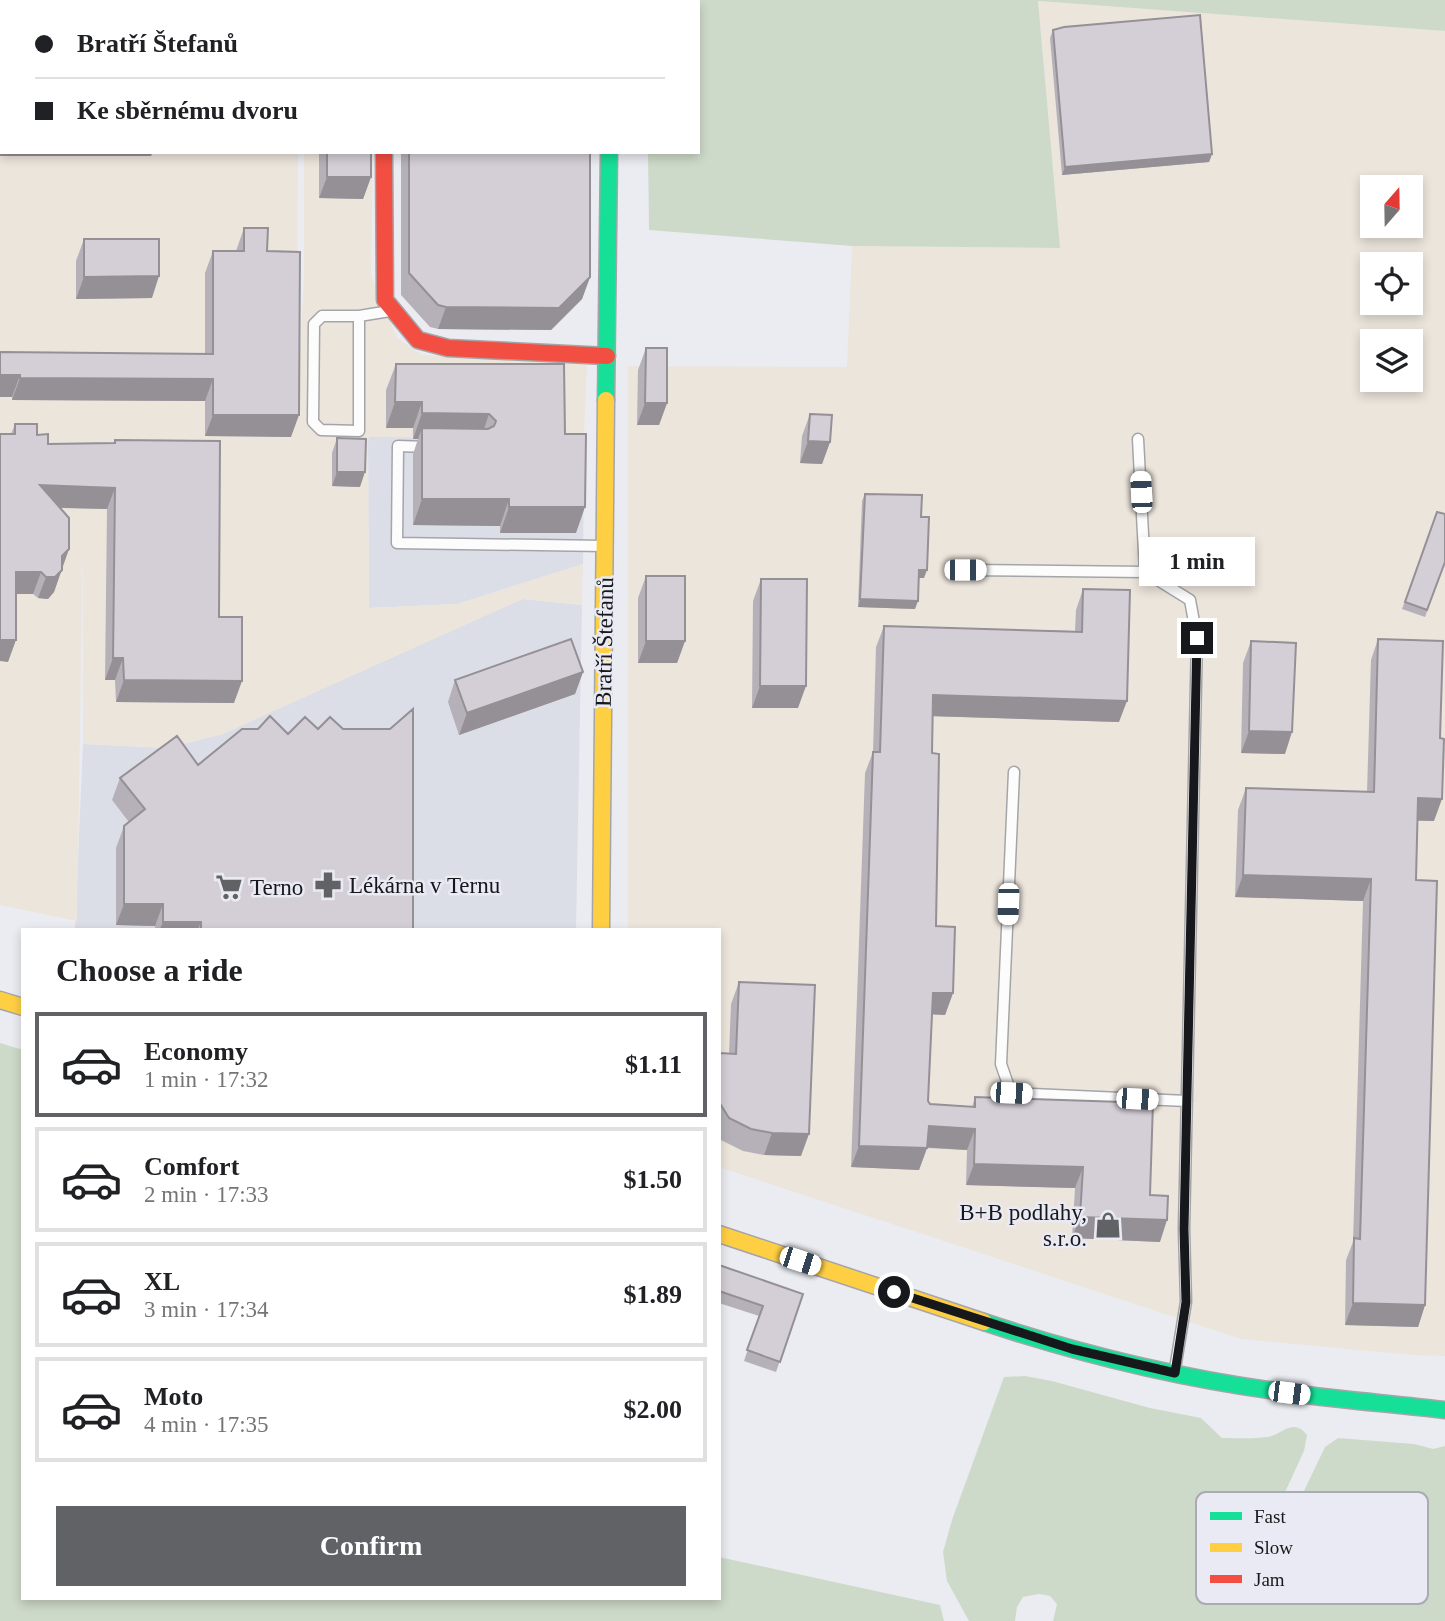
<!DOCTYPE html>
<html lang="en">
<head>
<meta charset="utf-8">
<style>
  :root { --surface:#fff; --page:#f6f6f6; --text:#202124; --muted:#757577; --line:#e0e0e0; --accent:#616266 }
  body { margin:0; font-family:Georgia,serif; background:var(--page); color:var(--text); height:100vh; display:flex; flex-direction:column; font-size:26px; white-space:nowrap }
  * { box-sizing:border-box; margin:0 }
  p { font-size:23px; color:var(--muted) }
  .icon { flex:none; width:38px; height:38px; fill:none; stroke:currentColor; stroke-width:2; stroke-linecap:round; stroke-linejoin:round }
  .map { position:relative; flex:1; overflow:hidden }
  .side { position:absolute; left:21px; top:928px; width:700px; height:672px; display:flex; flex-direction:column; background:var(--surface); border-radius:0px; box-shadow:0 4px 10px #0003 }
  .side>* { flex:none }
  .top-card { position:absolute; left:0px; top:0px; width:700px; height:154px; box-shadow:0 4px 10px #0003; display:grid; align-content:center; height:154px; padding:0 35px; background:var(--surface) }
  .needle { width:46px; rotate:20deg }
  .buttons { position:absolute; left:1360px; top:175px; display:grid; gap:14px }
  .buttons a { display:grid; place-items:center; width:63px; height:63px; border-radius:0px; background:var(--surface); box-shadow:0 4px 10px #0003; font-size:35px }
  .end { position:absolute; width:32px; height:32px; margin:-16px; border:9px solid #17181b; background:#fff; box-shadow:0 0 0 4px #fff }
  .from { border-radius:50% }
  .bubble { position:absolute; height:49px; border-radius:0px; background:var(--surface); box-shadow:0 4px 10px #0003; font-size:23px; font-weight:700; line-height:49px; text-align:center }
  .car { position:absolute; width:21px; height:42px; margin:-21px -10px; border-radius:9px; box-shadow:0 0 5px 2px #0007; background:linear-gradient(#fff 24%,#345 0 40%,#fff 0 76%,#345 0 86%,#fff 0) }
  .top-card b { display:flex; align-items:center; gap:24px; height:66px; font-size:26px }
  .top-card b+b { border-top:2px solid var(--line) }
  .top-card i { width:18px; height:18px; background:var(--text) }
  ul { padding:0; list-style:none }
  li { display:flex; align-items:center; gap:21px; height:105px; margin:0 14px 10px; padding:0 21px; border:4px solid var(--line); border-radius:0px }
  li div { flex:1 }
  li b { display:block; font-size:26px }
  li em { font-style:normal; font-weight:700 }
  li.selected { border-color:var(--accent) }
  li>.icon { width:63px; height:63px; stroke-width:1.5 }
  h2 { padding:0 35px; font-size:32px; line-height:84px }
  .cta { display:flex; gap:14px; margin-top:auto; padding:14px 35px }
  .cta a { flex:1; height:80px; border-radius:0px; background:var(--accent); color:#fff; font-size:28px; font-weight:700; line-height:80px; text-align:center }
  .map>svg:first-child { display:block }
  .built { fill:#dbdde7 }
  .industrial { fill:#ece5dc; fill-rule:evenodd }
  .green { fill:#cedac9 }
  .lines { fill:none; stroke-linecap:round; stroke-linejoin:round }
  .lane-casing { stroke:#a5a5a9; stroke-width:13 }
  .street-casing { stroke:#a5a5a9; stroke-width:23 }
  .fast-casing { stroke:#a5a5a9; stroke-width:19 }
  .slow-casing { stroke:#a5a5a9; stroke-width:19 }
  .jam-casing { stroke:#a5a5a9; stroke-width:19 }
  .lane { stroke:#fcfcfd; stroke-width:10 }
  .street { stroke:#fcfcfd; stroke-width:19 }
  .fast { stroke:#16e098; stroke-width:16 }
  .slow { stroke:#ffcf43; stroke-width:16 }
  .jam { stroke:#f24e42; stroke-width:16 }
  .wall { fill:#b6b1b9 }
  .shaded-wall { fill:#949096 }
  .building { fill:#d4ced7; stroke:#949096; stroke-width:2 }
  .route { stroke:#17181b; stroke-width:9 }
  .labels { text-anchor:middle; stroke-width:5; stroke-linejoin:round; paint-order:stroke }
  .street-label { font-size:23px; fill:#17181b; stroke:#e9eaf3 }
  .poi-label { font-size:23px; fill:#17181b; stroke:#e9eaf3; text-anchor:start }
  .key { fill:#e9eaf3; stroke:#aaabb2; stroke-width:2 }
  .key-label { font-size:19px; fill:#17181b }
</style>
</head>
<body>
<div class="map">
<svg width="1445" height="1621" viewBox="0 0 1445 1621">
  <rect width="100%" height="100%" fill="#ebecf1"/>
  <path class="built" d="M368,437L584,438L583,564L457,604L369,608Z
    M523,599L582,605L576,929H75L83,744L167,748L222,734L313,692L430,634Z"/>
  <path class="industrial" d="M0,0H299L2,2V152H298L296,418L304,280V152H373L371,275L397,338L422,355L587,362L584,438L369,437L368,441L369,608L457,604L583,564L582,605L523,599L223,734L167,748L83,744V542L77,921L0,905Z
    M1038,1L1445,31V1356L1412,1355L1241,1339L719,1167V929H628V366L847,367L852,246L1059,248ZM1372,187H1410V226H1372ZM1372,264H1410V303H1372ZM1372,341H1410V380H1372Z"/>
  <path class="green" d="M648,0H1445V31L1038,1L1060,248L852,246L649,230L648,152H698V2Z
    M0,1043L23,1050V1598H719V1557L940,1605L944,1621H0Z
    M1025,1376L1052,1381L1150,1408L1201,1418L1222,1438C1236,1438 1253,1439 1267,1437C1277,1436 1284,1428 1293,1427C1300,1427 1303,1430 1307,1435L1304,1451L1250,1568L1257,1569L1268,1566L1325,1447L1338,1438L1414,1444L1433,1449L1445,1446V1621H1053L1057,1604L1050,1596L1039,1594L1023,1597L1017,1607L1015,1621H969L947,1581L943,1552L952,1520L1004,1377Z"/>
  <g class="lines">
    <g class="lane-casing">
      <path id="lane" d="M359,316V431L321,430L313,422L314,324L322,316H359L390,311
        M1138,439L1145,572L1190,600L1197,638L1184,1229L1186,1302L1175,1369
        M428,447L398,446L397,543L604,546
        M965,570L1145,572
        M1014,772L1001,1064L1011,1093L1187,1101"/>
    </g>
    <g class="street-casing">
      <path id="street" d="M383,0V2
        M611,2V0"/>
    </g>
    <g class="fast-casing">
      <path id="fast" d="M606,400L609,152
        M984,1322C1083,1355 1188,1380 1291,1393C1342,1400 1394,1404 1445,1410"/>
    </g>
    <g class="slow-casing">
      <path id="slow" d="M601,929L606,400
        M0,1000L23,1007
        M719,1234L984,1322"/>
    </g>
    <g class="jam-casing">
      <path id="jam" d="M384,152L385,300L418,340L448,348L607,356"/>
    </g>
    <use href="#lane" class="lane"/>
    <use href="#street" class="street"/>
    <use href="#fast" class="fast"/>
    <use href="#slow" class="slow"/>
    <use href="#jam" class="jam"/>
  </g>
  <path class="wall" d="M1053,30L1212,154L1209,162L1062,175L1050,38Z
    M319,152H371V177L363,199L319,198Z
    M401,152H590V277L582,299L551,330L438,329L430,327L401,295Z
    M244,228L267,251L291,437L205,436V401L12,400V397H0V352L205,354V273L213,251H236Z
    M84,239L152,298L76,299V261Z
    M646,348L667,403L659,425H637L638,370Z
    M396,364L565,434L576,533H500V526L413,525V454L418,439H413V428H386V390Z
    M810,414L830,442L822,464L800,463L802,436Z
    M15,424L37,435L48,444L114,443L115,440L219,617L234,703L116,702L115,680H105L107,509L60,508L62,568L54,592L48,599L38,598L33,594H16L8,662L11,434Z
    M337,438L360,487L332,486V453Z
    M865,494L921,517L924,578H919L915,609L858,607L862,501Z
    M1437,512L1445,562L1425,617L1402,609Z
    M646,576L685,641L677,663H638V598Z
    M761,579L798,708H752L753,601Z
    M1083,589L1119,722L933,716L932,753L936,926L953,993L945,1015L932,1014L928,1101L930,1104L972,1107L975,1097L1150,1195L1160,1242L1072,1238L1075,1188L966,1185L967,1150L927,1148L919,1170L851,1167L865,773L873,752L876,647L884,626L1075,631L1076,610Z
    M1378,639L1434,821H1417L1416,880L1425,1305L1418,1327L1345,1325L1346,1260L1353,1242L1363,901L1235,897L1238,810L1246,788L1367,792L1371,660Z
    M1251,641L1285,754L1241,753L1243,663Z
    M583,672L575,694L459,735L448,702L455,680Z
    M198,765L413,929H155V926L116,925V848L124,826L129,822L112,800L120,778Z
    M739,982L801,1156L764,1155L743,1151L721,1140L719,1136V1054H729L731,1004Z
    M719,1265L803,1294L776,1372L744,1361L759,1316L719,1303Z"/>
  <path class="shaded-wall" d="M0,134H2V152H153L151,156H0Z
    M1212,154L1209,162L1062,175L1065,167Z
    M327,177H371L363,199L319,198Z
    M159,276L152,298L76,299L84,277Z
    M590,277L582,299L551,330L438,329L446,307Z
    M0,375H20L12,397H0Z
    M20,378L213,379L205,401L12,400Z
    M395,402H422L413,428H386Z
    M645,403H667L659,425H637Z
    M422,413L489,414L480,441L422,428L418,439H413Z
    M213,415H299L291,437L205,436Z
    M808,441L830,442L822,464L800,463Z
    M337,472H365L360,487L332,486Z
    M40,485L115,488L107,509L33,507Z
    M422,499H509L500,526L413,525Z
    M509,507H585L576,533H500Z
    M69,549L54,592L48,599L38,598L46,577Z
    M919,570H927L924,578H917Z
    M16,572H41L33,594H8Z
    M860,599L918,601L915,609L858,607Z
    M0,640H16L8,662L0,661Z
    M646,641H685L677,663H638Z
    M113,658H123L115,680H105Z
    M583,672L575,694L459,735L467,713Z
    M124,680L242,681L234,703L116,702Z
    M760,686H806L798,708H752Z
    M933,695L1127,701L1119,722L926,716Z
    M1249,731L1292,732L1285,754L1241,753Z
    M1418,798L1442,799L1434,821L1410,820Z
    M1243,875L1371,879L1363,901L1235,897Z
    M124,904H163L155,926L116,925Z
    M163,922H201L198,929H160Z
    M933,993H953L945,1015L925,1014Z
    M929,1126L975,1129L967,1150L921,1147Z
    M772,1133L809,1134L801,1156L764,1155Z
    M859,1146L927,1148L919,1170L851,1167Z
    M974,1164L1083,1167L1075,1188L966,1185Z
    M1080,1217L1167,1220L1160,1242L1072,1238Z
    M1353,1303L1425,1305L1418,1327L1345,1325Z"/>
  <path class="building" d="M328,0H372V2H328Z
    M432,0H600V2H432Z
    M1200,15L1212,154L1065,167L1053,30L1064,27Z
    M0,44H2V134H0Z
    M327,152H371V177H327Z
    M409,152H590V277L559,308L446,307L438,305L409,273Z
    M244,228H268L267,251L300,252L299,415H213V379L20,378V375H0V352L213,354V251H244Z
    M84,239H159V276L84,277Z
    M646,348H667V403H645Z
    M396,364H564L565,434H586L585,507H509V499H422V428L488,429L494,426L496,421L489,414L422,413V402H395Z
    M810,414L832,415L830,442L808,441Z
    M15,424H37V435L48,434V444L115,443V440L220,441L219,617H242V681L124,680L123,658H113L115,488L40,485L69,518V549L62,556V570L55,577H46L41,572H16V640H0V434H15Z
    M337,438L366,439L365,472H337Z
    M865,494L922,495L921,517H929L927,570H919L918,601L860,599Z
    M1437,512L1445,514V562L1427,610L1405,602Z
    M646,576H685V641H646Z
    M761,579H807L806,686H760Z
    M1083,589L1130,590L1127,701L933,695L932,753L939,754L936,926L955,927L953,993H933L928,1101L930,1104L975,1107V1097L1153,1103L1150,1195L1168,1196L1167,1220L1080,1217L1083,1167L974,1164L975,1129L929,1126L927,1148L859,1146L873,752H880L884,626L1082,632Z
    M571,639L583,672L467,713L455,680Z
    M1378,639L1443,641L1440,738L1444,739L1442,799L1418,798L1416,880L1437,881L1425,1305L1353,1303L1354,1238L1360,1239L1371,879L1243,875L1246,788L1374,792Z
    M1251,641L1296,643L1292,732L1249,731Z
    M413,709V929H201V922H163V904H124V826L145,809L120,778L177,736L198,765L242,729H258L270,716L288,734L305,717L318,729L330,717L343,729H390Z
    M739,982L815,985L809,1134L772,1133L751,1129L729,1118L719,1102L720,1053L736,1054Z
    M719,1265L803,1294L780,1362L747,1350L763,1306L719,1291Z"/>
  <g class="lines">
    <path class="route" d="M894,1292L1072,1349L1175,1373L1186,1302L1184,1229L1197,638"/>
  </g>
  <defs>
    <g id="pharmacy-bare" transform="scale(2.1)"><path d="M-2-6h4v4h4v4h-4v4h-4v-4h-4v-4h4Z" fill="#616266" stroke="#e9eaf3" stroke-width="2.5" paint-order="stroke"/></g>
    <g id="supermarket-bare" transform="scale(2.1)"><path d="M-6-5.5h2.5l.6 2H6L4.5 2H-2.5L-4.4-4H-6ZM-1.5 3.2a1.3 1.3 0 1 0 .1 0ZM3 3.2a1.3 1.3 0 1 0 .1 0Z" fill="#616266" stroke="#e9eaf3" stroke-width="2.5" paint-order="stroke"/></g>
    <g id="shop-bare" transform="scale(2.1)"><path d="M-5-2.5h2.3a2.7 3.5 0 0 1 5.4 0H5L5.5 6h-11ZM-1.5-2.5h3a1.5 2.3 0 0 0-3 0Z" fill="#616266" stroke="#e9eaf3" stroke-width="2.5" paint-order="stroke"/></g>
  </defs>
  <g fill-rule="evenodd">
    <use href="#pharmacy-bare" x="328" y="885"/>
    <use href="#supermarket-bare" x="229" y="887"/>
    <use href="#shop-bare" x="1108" y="1225"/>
  </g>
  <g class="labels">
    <g class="street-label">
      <text transform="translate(604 642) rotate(-89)" y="8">Bratří Štefanů</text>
    </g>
    <g class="poi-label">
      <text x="349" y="893">Lékárna v Ternu</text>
      <text x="250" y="895">Terno</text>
      <text x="1087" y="1220" text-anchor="end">B+B podlahy,<tspan x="1087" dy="26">s.r.o.</tspan></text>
    </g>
  </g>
  <rect x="1196" y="1492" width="232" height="112" rx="10" class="key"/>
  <rect x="1210" y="1512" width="32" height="8" fill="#16e098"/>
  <rect x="1210" y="1543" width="32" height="9" fill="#ffcf43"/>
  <rect x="1210" y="1575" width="32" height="8" fill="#f24e42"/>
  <g class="key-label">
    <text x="1254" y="1523">Fast</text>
    <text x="1254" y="1554">Slow</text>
    <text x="1254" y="1586">Jam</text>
  </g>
</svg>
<div class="buttons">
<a><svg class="needle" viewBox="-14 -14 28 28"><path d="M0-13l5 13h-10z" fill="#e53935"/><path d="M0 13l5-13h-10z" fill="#757577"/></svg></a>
<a><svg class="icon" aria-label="locate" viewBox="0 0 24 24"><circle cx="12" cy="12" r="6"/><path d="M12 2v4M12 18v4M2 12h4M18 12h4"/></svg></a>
<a><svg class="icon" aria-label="layers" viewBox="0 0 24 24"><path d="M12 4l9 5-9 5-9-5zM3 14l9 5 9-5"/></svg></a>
</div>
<i class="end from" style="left:894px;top:1292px"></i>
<i class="end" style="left:1197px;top:638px"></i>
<div class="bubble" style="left:1139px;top:537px;width:116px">1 min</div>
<i class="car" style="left:1141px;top:492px;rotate:357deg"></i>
<i class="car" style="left:965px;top:570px;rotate:90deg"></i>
<i class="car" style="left:1008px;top:904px;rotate:182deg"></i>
<i class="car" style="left:1011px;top:1093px;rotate:92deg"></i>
<i class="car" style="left:1137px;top:1099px;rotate:93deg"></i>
<i class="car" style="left:800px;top:1261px;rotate:108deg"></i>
<i class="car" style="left:1289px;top:1393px;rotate:97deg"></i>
<div class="top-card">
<b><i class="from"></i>Bratří Štefanů</b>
<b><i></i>Ke sběrnému dvoru</b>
</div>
<section class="side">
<h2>Choose a ride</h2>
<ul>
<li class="selected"><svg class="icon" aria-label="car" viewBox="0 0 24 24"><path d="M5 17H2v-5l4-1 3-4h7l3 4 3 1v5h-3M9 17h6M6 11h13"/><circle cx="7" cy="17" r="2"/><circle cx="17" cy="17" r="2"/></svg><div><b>Economy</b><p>1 min · 17:32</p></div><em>$1.11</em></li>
<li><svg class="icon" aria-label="car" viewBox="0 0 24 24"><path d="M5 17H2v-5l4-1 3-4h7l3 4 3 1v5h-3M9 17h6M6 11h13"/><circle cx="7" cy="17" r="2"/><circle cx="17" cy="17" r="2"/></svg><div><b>Comfort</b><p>2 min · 17:33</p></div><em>$1.50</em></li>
<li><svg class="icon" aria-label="car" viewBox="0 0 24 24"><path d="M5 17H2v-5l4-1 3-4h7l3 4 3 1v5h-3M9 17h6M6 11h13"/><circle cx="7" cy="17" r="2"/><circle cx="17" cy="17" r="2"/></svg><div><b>XL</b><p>3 min · 17:34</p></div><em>$1.89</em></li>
<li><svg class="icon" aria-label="car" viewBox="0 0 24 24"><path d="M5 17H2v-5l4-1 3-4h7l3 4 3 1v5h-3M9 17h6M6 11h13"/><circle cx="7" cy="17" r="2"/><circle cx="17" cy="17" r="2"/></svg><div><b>Moto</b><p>4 min · 17:35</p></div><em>$2.00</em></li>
</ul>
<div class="cta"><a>Confirm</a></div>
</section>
</div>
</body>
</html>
